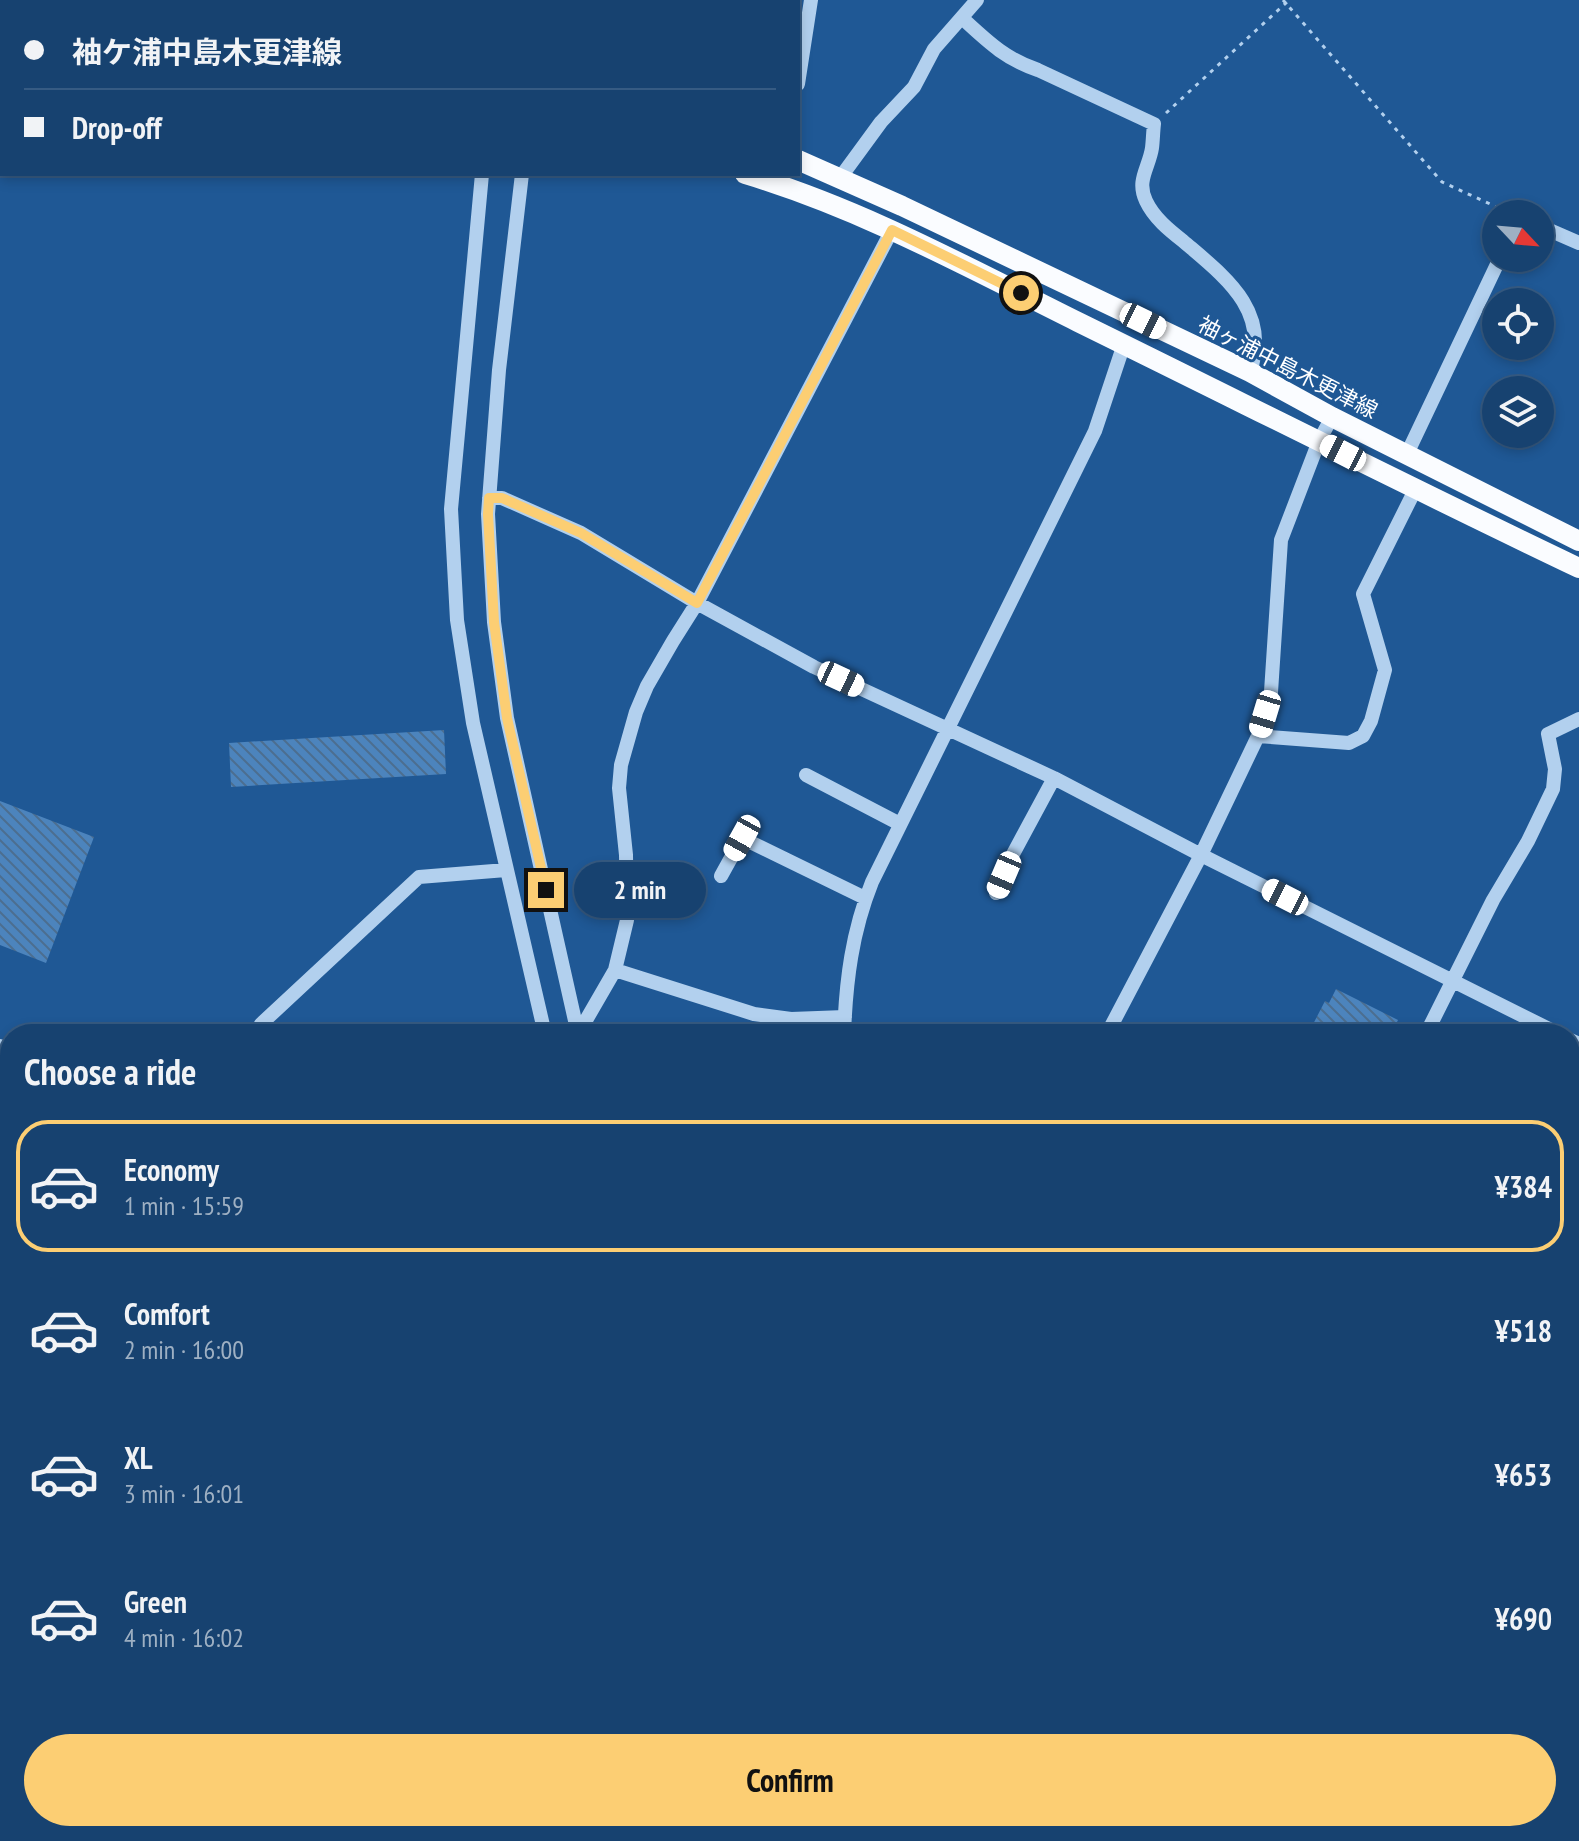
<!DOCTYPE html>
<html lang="en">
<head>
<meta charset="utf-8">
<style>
  :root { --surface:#174270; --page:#244d78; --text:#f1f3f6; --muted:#9eb0c3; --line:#365b83; --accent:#fcce73 }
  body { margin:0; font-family:"PT Sans Narrow","Noto Sans JP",sans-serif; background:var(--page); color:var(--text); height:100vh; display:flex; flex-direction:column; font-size:30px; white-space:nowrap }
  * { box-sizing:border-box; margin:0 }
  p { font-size:26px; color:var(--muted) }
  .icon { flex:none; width:44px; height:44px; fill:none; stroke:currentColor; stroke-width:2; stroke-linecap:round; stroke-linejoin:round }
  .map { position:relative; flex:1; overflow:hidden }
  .drawer { position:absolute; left:0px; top:1024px; width:1580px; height:818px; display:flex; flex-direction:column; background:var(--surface); border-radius:32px 32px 0 0; box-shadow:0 4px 12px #0003,0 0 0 2px var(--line) }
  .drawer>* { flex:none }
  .banner { position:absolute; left:0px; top:0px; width:800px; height:176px; box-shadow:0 4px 12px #0003,0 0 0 2px var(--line); display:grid; align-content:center; height:176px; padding:0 24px; background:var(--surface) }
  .needle { width:52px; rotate:116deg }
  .tools { position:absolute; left:1482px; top:200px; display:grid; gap:16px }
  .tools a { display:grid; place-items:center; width:72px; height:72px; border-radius:50%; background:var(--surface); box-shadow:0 4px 12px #0003,0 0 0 2px var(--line); font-size:40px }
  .end { position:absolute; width:36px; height:36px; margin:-18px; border:10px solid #fcce73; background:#111; box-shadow:0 0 0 4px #111 }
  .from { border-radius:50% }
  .bubble { position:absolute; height:56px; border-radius:28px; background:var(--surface); box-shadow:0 4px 12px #0003,0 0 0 2px var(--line); font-size:26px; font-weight:800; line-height:56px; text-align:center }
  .car { position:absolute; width:24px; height:48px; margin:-24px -12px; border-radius:10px; box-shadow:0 0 6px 2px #0007; background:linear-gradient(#fff 24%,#345 0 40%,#fff 0 76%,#345 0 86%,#fff 0) }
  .banner b { display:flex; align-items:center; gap:28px; height:76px; font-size:30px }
  .banner b+b { border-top:2px solid var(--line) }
  .banner i { width:20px; height:20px; background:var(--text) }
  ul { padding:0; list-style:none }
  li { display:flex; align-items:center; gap:24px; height:132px; margin:0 16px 12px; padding:0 8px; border:4px solid transparent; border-radius:32px }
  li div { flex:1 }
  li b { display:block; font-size:30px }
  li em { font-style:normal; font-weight:800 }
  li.on { border-color:var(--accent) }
  li>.icon { width:72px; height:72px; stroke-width:1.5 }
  h2 { padding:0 24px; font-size:36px; line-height:96px }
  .action { display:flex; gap:16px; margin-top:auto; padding:16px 24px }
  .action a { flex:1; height:92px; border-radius:48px; background:var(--accent); color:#111; font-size:32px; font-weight:800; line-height:92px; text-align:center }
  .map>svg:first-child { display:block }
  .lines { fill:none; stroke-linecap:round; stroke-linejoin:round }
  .stream { stroke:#a6ccf0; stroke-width:5 }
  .building { fill:url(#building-back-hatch) }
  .path { stroke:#b2d0ee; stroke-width:3; stroke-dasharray:4 6; stroke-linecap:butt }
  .minor { stroke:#b2d0ee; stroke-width:14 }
  .major { stroke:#fafcff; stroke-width:20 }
  .route { stroke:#fcce73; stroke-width:10 }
  .labels { text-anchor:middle; stroke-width:6; stroke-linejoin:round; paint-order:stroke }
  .street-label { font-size:22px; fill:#fff; stroke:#1f5895 }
</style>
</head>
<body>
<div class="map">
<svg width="1579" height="1841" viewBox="0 0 1579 1841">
  <defs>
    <pattern id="building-back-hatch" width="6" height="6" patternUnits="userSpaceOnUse" patternTransform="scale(2)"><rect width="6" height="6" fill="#4c84bd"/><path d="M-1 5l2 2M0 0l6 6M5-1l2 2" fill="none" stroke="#4c6e90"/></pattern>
  </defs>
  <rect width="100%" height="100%" fill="#1f5895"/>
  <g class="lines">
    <path class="stream" d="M1570,1266L1579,1260
      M0,1804L10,1807
      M97,1832L129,1841
      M652,1832L654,1841"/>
  </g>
  <path class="building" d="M444,730L446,774L231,787L229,743Z
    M0,801L94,837L46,963L0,945Z
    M1336,989L1398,1020L1391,1034H1308L1325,1001L1329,1003Z"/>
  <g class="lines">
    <path class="path" d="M1283,0L1442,182L1512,214
      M1166,113L1287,2
      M1165,1841L1171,1832"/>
    <path class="minor" d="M52,0V2
      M516,2V0
      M962,18C987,41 1005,59 1038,70L1154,124C1153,132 1153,140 1152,148C1149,168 1136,180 1146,201C1154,218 1169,230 1183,241C1225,277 1271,310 1250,372
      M798,84L811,0
      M482,174L451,509L457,620L473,723L545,1034
      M522,174L499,370L488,514L494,622L507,718L578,1034
      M840,178L881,122L914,87L934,49L977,0
      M1540,226L1579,243
      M1406,456L1500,258
      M489,498H502L581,533L697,603L814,667L1054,778L1201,855L1559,1034
      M1258,736L1349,743L1363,736L1371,721L1385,670L1363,594L1415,490
      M806,775L900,824
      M721,876L742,838L865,898
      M996,893L1012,856L1054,778
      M615,970L754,1014L791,1019L845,1017
      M255,1034L261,1024L419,877L506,870
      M578,1034L615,970L627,920L626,855L619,788L621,765L636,712L647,686L673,641L697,603L892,230
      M844,1034C846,980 852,932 872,882L1095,431L1124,344
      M1107,1034L1201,855L1258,736L1271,692L1281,540L1319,441L1332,417
      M1426,1034L1493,900L1528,841L1553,789L1555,769L1548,734L1579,719
      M1570,1040L1579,1044
      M0,1046L10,1050
      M0,1223L10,1186
      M0,1333L10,1336
      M1570,1434L1579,1419
      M0,1572L10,1575
      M0,1629L10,1632
      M1570,1634L1579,1638
      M0,1789L10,1792
      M1570,1813L1579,1820
      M148,1832L178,1841
      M925,1832L933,1841
      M968,1832L977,1841
      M1260,1832L1265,1841
      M25,1841L28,1832
      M345,1841L348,1832
      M663,1841L681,1832
      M1371,1841L1378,1832"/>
    <path class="major" d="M0,49H2
      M0,75H2
      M798,160L902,206L1250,372L1332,417L1579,541
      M745,174C862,209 969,268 1078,322C1245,404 1411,488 1579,568"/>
  </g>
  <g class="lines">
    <path class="route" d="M546,890L507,718L494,622L488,514L489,498H502L581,533L697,603L892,230L1021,293"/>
  </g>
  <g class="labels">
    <g class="street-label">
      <text transform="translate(1288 367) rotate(27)" y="8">袖ヶ浦中島木更津線</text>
    </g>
  </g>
</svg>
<div class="tools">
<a><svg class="needle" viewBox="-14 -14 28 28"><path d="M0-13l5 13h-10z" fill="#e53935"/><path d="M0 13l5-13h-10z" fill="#9eb0c3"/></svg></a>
<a><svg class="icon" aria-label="locate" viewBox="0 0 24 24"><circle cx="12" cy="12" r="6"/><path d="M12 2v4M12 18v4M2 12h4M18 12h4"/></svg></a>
<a><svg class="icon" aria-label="layers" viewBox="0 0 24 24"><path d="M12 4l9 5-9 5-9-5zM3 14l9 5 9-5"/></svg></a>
</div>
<i class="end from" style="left:1021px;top:293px"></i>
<i class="end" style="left:546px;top:890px"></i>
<div class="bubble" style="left:574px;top:862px;width:132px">2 min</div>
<i class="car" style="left:1143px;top:321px;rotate:116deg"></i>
<i class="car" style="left:1343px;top:453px;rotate:297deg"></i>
<i class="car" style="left:841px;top:679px;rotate:115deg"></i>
<i class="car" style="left:1265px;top:714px;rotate:197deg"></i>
<i class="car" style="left:742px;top:838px;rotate:209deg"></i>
<i class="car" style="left:1004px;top:875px;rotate:203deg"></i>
<i class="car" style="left:1285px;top:897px;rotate:297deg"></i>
<div class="banner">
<b><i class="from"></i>袖ケ浦中島木更津線</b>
<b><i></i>Drop-off</b>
</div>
<section class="drawer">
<h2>Choose a ride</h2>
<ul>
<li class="on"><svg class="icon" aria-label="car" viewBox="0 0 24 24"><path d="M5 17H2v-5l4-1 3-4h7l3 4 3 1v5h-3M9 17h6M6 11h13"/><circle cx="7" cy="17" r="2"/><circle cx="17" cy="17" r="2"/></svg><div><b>Economy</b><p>1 min · 15:59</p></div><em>¥384</em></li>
<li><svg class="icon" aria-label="car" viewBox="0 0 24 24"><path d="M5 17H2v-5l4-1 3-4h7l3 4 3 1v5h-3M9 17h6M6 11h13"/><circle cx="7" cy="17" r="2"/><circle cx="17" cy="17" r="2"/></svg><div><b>Comfort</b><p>2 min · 16:00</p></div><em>¥518</em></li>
<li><svg class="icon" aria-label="car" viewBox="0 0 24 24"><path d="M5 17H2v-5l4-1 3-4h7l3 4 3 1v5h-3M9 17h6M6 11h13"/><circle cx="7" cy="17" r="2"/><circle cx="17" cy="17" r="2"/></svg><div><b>XL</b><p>3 min · 16:01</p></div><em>¥653</em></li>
<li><svg class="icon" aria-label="car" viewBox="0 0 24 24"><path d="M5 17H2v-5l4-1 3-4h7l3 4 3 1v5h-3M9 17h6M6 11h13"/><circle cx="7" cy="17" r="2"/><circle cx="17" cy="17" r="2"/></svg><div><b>Green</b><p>4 min · 16:02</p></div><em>¥690</em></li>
</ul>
<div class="action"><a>Confirm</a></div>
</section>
</div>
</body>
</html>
